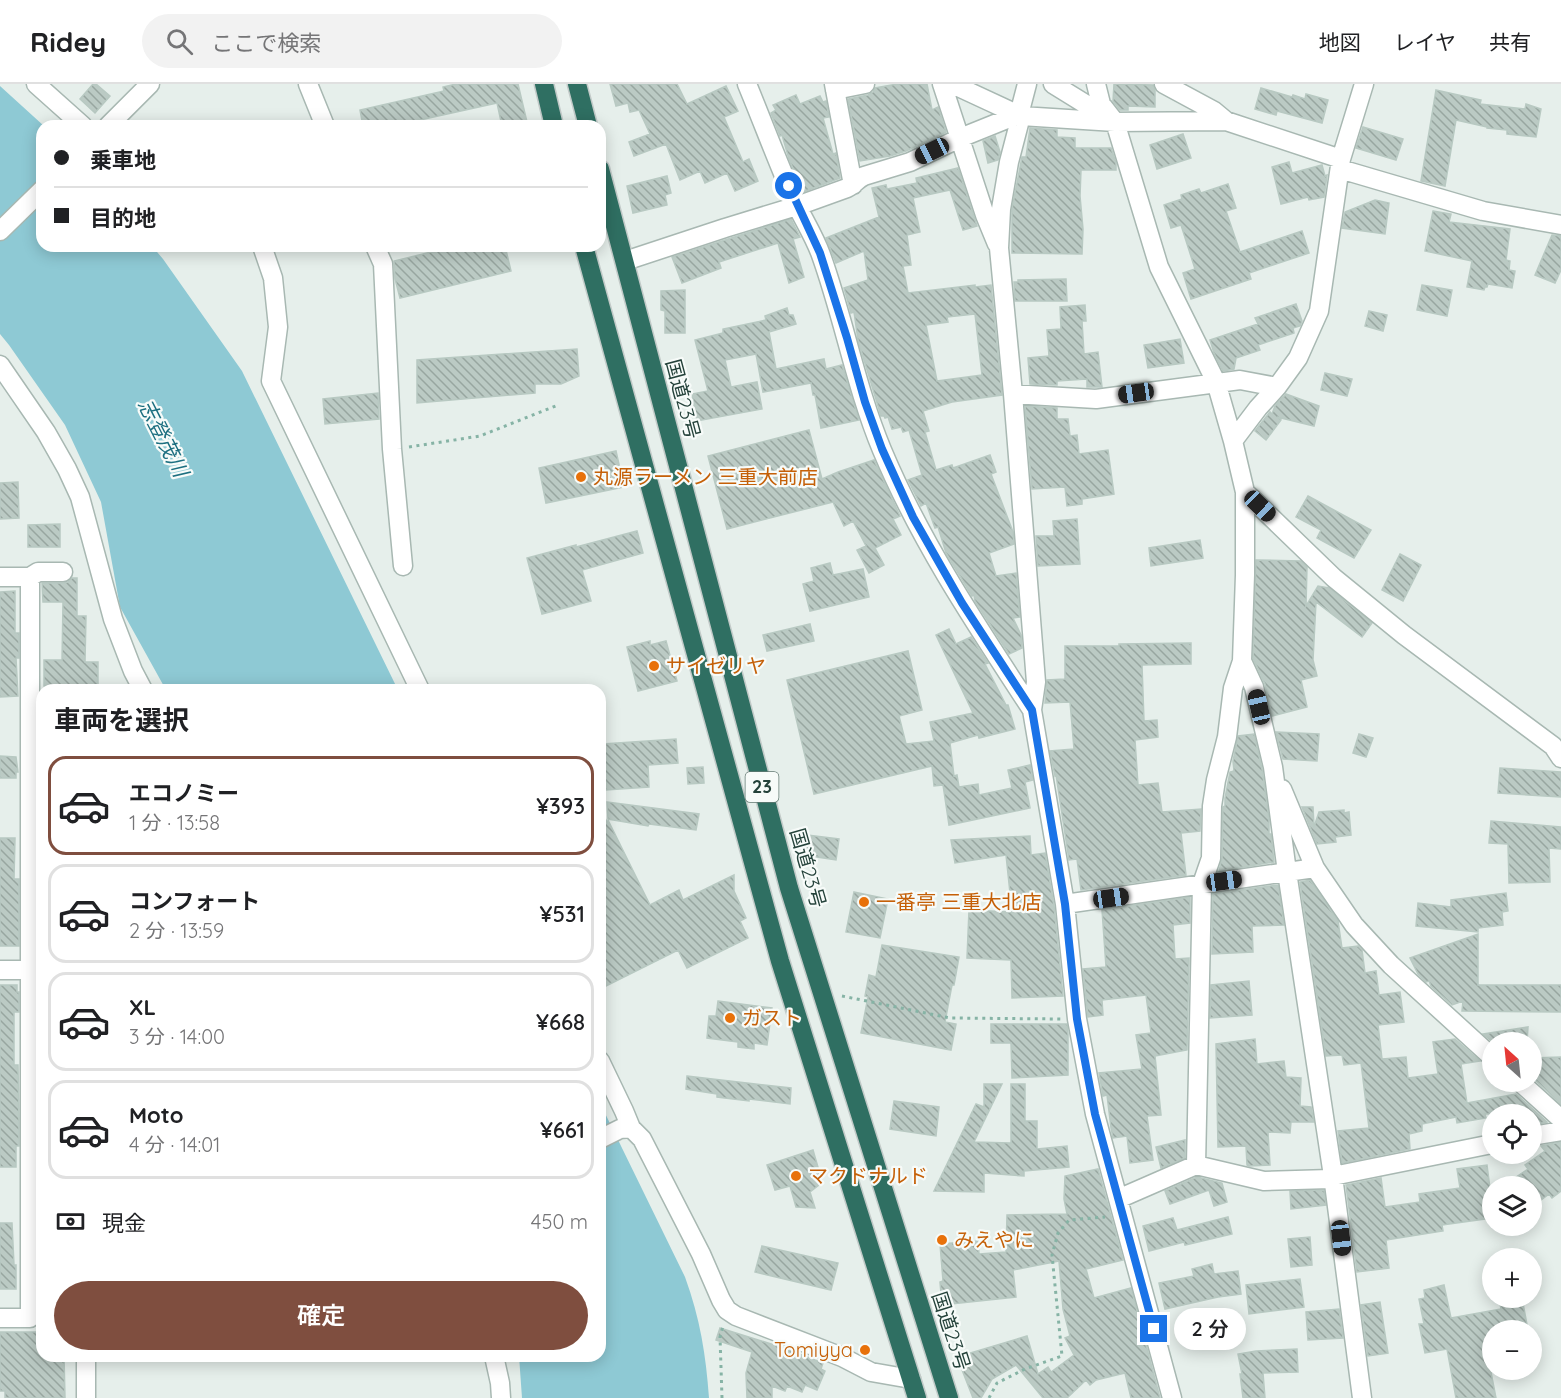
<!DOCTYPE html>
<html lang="ja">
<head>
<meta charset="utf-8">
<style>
  :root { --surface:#fff; --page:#f2f2f2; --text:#202124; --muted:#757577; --line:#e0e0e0; --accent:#7f4e3f }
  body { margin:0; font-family:Quicksand,"Noto Sans JP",sans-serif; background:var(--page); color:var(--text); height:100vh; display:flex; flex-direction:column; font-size:22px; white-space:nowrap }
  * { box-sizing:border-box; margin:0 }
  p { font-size:20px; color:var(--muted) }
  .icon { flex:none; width:33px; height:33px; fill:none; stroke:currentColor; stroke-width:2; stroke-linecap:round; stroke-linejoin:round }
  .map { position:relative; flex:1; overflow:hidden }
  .panel { position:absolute; left:36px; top:600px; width:570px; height:678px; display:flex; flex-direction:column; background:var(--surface); border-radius:18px; box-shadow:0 3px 15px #0003 }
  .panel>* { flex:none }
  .banner { position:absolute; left:36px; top:36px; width:570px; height:132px; border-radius:18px; box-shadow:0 3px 15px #0003; display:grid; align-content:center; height:132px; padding:0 18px; background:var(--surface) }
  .needle { width:39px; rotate:333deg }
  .buttons { position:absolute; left:1482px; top:948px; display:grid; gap:12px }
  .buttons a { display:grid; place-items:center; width:60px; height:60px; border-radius:50%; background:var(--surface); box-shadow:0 3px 15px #0003; font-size:30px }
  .end { position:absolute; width:27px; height:27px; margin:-14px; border:8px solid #1a73e8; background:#fff; box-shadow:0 0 0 3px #fff }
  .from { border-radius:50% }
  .bubble { position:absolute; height:42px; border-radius:21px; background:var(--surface); box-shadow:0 3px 15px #0003; font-size:20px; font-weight:600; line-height:42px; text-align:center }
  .car { position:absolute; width:18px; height:36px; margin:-18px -9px; border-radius:8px; box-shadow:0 0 4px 2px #0007; background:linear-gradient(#222 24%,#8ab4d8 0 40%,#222 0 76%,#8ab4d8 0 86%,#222 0) }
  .banner b { display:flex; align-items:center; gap:21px; height:57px; font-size:22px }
  .banner b+b { border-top:2px solid var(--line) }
  .banner i { width:15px; height:15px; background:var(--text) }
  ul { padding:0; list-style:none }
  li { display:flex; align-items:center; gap:18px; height:99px; margin:0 12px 9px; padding:0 6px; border:3px solid var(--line); border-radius:18px }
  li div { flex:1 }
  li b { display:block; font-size:22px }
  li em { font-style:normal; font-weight:600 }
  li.selected { border-color:var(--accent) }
  li>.icon { width:54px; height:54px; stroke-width:1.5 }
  h2 { padding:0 18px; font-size:27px; line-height:72px }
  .pay { display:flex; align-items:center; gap:15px; height:66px; padding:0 18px; font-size:22px }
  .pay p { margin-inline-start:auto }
  .button { display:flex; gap:12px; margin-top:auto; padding:12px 18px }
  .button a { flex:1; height:69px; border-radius:36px; background:var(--accent); color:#fff; font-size:24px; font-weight:600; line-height:69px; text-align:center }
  header { display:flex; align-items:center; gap:36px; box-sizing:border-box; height:84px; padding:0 30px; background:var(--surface); border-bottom:2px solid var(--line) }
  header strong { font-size:28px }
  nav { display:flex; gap:33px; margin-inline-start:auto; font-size:21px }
  .search { width:420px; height:54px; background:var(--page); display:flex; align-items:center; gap:15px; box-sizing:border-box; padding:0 21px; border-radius:33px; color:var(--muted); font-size:22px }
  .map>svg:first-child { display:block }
  .water { fill:#8ec9d4 }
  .building { fill:url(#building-back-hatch); stroke:#b8c9c2; stroke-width:1.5; fill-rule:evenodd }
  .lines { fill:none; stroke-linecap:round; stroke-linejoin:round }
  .minor-casing { stroke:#a8b8b2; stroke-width:21 }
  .highway-casing { stroke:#c2cac8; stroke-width:21 }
  .path { stroke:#86b3a5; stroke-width:3; stroke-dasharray:3 4.5; stroke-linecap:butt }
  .minor { stroke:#fff; stroke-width:18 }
  .highway { stroke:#2f6f62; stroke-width:18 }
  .route { stroke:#1a73e8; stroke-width:8 }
  .food-dot { fill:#e8710a; stroke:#f7fbf9; stroke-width:2 }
  .labels { text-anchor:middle; stroke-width:4.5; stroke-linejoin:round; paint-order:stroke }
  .shield { fill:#f7fbf9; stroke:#637a73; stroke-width:1.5 }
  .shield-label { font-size:18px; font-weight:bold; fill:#24423a }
  .street-label { font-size:20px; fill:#24423a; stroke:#f7fbf9 }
  .food-label { font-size:20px; fill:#c56008; stroke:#f7fbf9; text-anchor:start }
  .water-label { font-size:21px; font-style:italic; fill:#1c6f80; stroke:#f7fbf9 }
</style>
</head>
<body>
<header>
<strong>Ridey</strong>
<div class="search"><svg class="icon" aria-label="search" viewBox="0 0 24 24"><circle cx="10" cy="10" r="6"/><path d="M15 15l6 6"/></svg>ここで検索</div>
<nav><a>地図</a><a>レイヤ</a><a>共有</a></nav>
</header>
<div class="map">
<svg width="1561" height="1314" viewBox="0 0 1561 1314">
  <defs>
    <pattern id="building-back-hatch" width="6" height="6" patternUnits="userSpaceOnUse" patternTransform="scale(1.5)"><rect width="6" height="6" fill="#bbcac4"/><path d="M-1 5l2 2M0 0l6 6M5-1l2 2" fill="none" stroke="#98a6a0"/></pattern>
  </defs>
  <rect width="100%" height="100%" fill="#e6efeb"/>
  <path class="water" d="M0,2L44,42H42V162H152L163,175L242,287L398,606H166L120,523L101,418L65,341L9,261L0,250Z
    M600,1019L685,1193C700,1234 706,1271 709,1314H522L519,1272H600Z"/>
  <path class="building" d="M93,0H96L110,12L95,29L80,15Z
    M456,0H518L527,38L510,42H502L497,19L393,42H363L360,26L444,7L443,3Z
    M610,0H677L687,20L726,2L738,27L724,33L743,78L749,75L758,97L735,107L727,89L705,99L700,87L680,96L666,60L634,72L629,58L650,50L639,26L630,28L628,19L616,22Z
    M897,0H927L932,26L938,23L946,48L906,67L890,72L860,77L848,15L868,11L873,8L875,4Z
    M1114,0L1153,1L1155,7V23L1128,22V26H1120L1113,17Z
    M1261,4L1292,13L1293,11L1305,15L1306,10L1328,16L1322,39L1277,27L1276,31L1255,25Z
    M1436,6L1481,16L1480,20L1525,25L1526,20L1541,25L1536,53L1507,50V46L1487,44V43L1456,36L1445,102L1421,97Z
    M796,11L800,20L820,12L823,18L826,17L829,33L823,34L833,70L836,69L840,94L803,108L789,75L782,51L780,52L771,29L776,26L773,21Z
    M1363,43L1403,55L1396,76L1356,64Z
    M1030,44L1057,46V53L1075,54V64H1111L1116,79V86H1081L1080,112L1083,145L1082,170L1012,169V125L1022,73H1026Z
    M1183,50L1191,74L1157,85L1150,61Z
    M995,52L1000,68L998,76L988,79L983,57Z
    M1289,78L1292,89L1322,81L1325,92L1327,91L1324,113L1309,116L1308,113L1281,120L1272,83Z
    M958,84L977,142L963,146L950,106L913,114L920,148L907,151L911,181L903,182L908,209L975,201V203L991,201L1002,311L952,318L923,327L929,347L925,348L936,386L952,381L953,384L990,371L996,388L991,390L1013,448L1014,460L989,469L996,492L1016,489L1020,533L1013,534L1021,551L1022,564L1009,570L975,517L974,511L972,512L946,469L938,443L935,444L926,419L921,422L908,396L922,391L909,346L903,348L901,343L892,345L888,333L885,334L884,332H881L858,256L854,228L851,229L844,204L868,196L864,167L836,179L826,154L879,133L872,104L886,101L887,105L917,99L916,94ZM975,230L982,291L937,297L926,241L948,238L947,233Z
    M667,92L671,109L665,111L667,121L633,129L627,102Z
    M1228,100L1236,124L1226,127L1240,168L1302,147L1309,169L1249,189L1251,195L1191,215L1183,189L1195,185L1181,141L1171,144L1164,121L1182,115L1181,111L1199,105L1201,109Z
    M1375,116L1389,119L1385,150L1342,144L1345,128Z
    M1433,127L1451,130L1449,138L1510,145L1506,176L1510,177L1509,186L1515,187L1512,204L1488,200L1487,203H1485L1484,206L1467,203L1472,177L1425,167Z
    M791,135L800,153L793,155L804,193L789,199L778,159L719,178L721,184L682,199L672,173Z
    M1552,151L1561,152V186L1555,199L1535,191Z
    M456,162H505L511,187L400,214L395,195L394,177Z
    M1066,195L1067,217H1015L1014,198H1018V196Z
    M1422,201L1452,206L1447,232L1417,226Z
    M685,206V249H665V227L661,226V207Z
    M1296,220L1302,237L1300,242L1293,244L1294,249L1258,261L1260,266L1236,274L1234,285L1223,287L1214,269L1210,256L1258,240L1255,234Z
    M1085,221L1086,237H1082L1084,270L1098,268L1102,303H1087V295L1057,297V301L1030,300L1028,274L1049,272L1047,246L1061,245L1060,223Z
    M787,224L789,231H793L796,240L769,248L776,285L824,275L826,285L842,281L859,336L821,344L815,311H813L811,299L763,308L756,270L725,276L731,303L757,298L762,325L697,337L692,310L708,307L695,256L723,249V245L766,236L765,232Z
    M1369,227L1387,231L1383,247L1365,242Z
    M1180,255L1184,279L1148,284L1144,261Z
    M577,265L579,292L561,300H535V309L417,319V276Z
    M1325,289L1352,295L1347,312L1321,306Z
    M378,309L379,335L325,340L323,315Z
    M1286,310L1319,322L1314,342L1277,333L1281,336L1266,356L1255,347L1270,328L1272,330L1275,322Z
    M1025,322L1057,324V335H1068L1070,352L1077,351L1079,370L1108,366L1114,410L1082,415V420L1067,422L1065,403L1032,405Z
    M809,346L822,395L838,388L874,376L900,432L893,435L901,451L875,464L884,481L869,489L857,466L866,462L853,437L844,442L833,418L727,445L708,372Z
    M616,367L624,403L546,419L539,384Z
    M18,398L19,434L0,435V399Z
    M1308,412L1371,446L1354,474L1317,454L1321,446L1296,433Z
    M1077,435L1080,480L1038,482L1036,452H1054L1053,437Z
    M60,440V463H28V441Z
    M637,447L643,469L582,486L591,517L542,530L527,474L576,461V463Z
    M1200,456L1203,474L1151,482L1149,464Z
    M1400,470L1421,481L1403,517L1382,506Z
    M1256,476L1301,477L1307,483L1306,522L1318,502L1329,504L1372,539L1362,553L1316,518L1313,576L1317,592L1301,596L1307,623L1272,632L1265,600L1253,574Z
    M830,479L833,491L863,485L869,513L810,527L803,500L814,497L811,484Z
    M72,494H77V532H86L85,578H98V606H75V603L44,602V576H62L63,518H43L42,499H64L68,498Z
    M15,507V549H19V574H16L18,612L0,613V508Z
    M810,540L814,557L767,567L763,551Z
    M949,545L956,560L971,553L988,579L985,580L1006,621H1008L1015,645L979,654L978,651L950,659L954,692L957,691L959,703L978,700L979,711L1012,704L1008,686L1030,681L1033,696L1025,698L1030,724L949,741L943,701L934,702L932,682L814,710L787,596L908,567L922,626L899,632L906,660L934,657L930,638L973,629L936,551Z
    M650,557V561L666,557L677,597L638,607L627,563Z
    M1191,559V580L1142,581L1144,637L1157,636L1158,653L1135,656L1138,701L1158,699L1162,728L1201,725L1200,747L1181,749L1186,791L1081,806L1077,775L1069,776L1056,691L1055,692L1050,667L1074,665L1070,618L1045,619L1047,596L1065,595V562H1119V560Z
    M1276,648L1319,650L1317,677L1283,675Z
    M1254,650L1262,685L1269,735V750H1271L1274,778L1219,787L1222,774L1223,723L1225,722V714L1230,688L1234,687L1233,677L1238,652Z
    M1359,650L1373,654L1366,673L1353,669Z
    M676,655L678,679L648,681L649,703L606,706L603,660Z
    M0,672L16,673L18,688H16V694H0Z
    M703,683L704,699L688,700L687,684Z
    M1500,684L1561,688V713L1498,709Z
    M607,718L699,730L696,746L649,740L648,742L608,735Z
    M1302,723H1313L1314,743L1319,728L1344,726V729L1349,728L1351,751L1335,753L1336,758L1317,760Z
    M600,724L608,740V736L650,821L679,806L683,816L734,791V807L746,834L740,837L748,854L687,884L678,866L600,905Z
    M1491,737L1561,743V765L1549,764L1550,798L1509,799L1508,760L1489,759Z
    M807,751L839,755L836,776L804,771Z
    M1030,752L1031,771L1045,769L1054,822L1063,912L1012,914L1011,876L967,874L969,826L1012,828L1006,771L955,779L951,756Z
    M0,754H15L14,795H19V862H0Z
    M1310,796L1338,837L1342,864L1358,862L1362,866L1365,889L1376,887L1379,911L1400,908L1404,938L1378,941L1382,975L1406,973L1408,994L1438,990L1433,958L1455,955L1480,977L1461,980L1467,1019L1516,1010L1547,1038L1532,1041V1030H1520L1519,1029L1485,1030L1486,1034L1457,1039L1456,1033L1422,1040V1047L1409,1050L1410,1065L1342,1079L1338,1047L1369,1044L1361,979L1344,981L1342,971L1326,972L1300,798Z
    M1278,801L1284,841L1252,842L1253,868L1212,870L1213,810Z
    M854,808L888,815L880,854L846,848Z
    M1506,809L1508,827L1502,828L1503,841L1478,844V848L1416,842L1418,819L1451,823V816Z
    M1190,813V839L1173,841L1175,875L1189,874L1187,966L1155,972L1161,1031L1147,1032L1153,1076L1130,1079L1127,1052L1113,1054L1111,1044L1107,1011L1103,1012L1099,989L1142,985L1136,951L1151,949L1146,911L1102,916L1103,931L1088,933L1083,885L1106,883L1102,826Z
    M1478,850V901H1561V928L1462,927L1463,917L1452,921L1431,902L1429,897L1426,898L1418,890L1410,874Z
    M882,861L959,873L954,901H952L945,938L956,940L951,966L861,949L868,913L865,912L869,891L876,893Z
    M1249,897L1252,931L1210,934L1211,901Z
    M0,901H17V908H19V928H14V981H18L19,1036V1062H16V1083H0Z
    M718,917L772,924L767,961L754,959V965L738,963V958L707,954L709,932H716Z
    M991,940H1067L1068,950V991L1012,994L1011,959H991Z
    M1528,943L1527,958H1493L1483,950Z
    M1255,955L1257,980L1284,977L1286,993L1301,994L1300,1022L1311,1023L1314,1038H1291L1290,1049L1268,1048L1270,1081L1249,1082L1247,1081L1246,1062L1218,1063L1216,960Z
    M1561,973V1020L1532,993V974Z
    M687,992L791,1004L790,1020L749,1015V1017L717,1013V1010L686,1005Z
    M984,1000H1002L974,1058L1011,1059V1000H1025V1037H1037V1065L1067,1062L1069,1083L1024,1087V1092L984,1089V1108L934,1107L976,1020L984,1023Z
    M894,1017L939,1023L936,1052L890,1045Z
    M1185,1056V1074L1161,1084L1156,1063Z
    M1561,1058V1107L1552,1114L1549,1110L1532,1123V1102H1503L1528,1085L1525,1081L1545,1067L1541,1062Z
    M813,1066L822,1097L819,1101L810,1108L815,1124L796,1123L790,1102L775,1106L767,1081Z
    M1487,1081L1492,1120V1134L1442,1141L1443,1147L1386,1156L1389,1184L1357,1188L1346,1101L1381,1094L1385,1123L1420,1118L1419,1110L1460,1104L1457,1085Z
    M1098,1085L1123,1176L1086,1185L1094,1214L1131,1204L1160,1314H1131L1125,1289L1096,1296L1090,1301L1086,1296L1067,1314H1043L1016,1281L992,1295L981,1314H973L957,1273L1027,1252L1038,1290L1048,1283L1051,1288L1074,1271L1065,1254L1070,1252L1063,1225L1059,1177L1013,1186L1016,1213L942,1221L940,1198L943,1197L940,1160L978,1157L979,1170L1006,1168L1007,1131L1067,1130L1064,1115L1065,1092Z
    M1197,1093L1222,1099L1227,1118L1214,1122L1209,1106L1170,1120L1165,1107Z
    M1324,1106L1326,1121L1291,1125L1290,1107Z
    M1228,1133L1232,1150L1185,1161L1184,1158L1149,1167L1143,1142L1173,1134L1177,1146Z
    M0,1139H12L14,1181H16V1205H0Z
    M1310,1153L1312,1181L1291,1183L1288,1155Z
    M762,1162L838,1179L831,1206L755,1188Z
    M1212,1180L1214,1190L1238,1187L1241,1210L1218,1213L1165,1225L1159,1199L1194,1192L1192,1185Z
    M1300,1195L1304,1223L1249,1230L1246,1201Z
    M1444,1201L1451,1234L1501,1225L1499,1214H1522L1528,1246H1492V1256L1485,1257L1496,1314H1456L1447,1265L1425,1269L1419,1240H1424L1419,1215L1425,1214L1424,1206Z
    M1380,1218L1388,1269L1368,1272L1361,1221Z
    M1339,1225L1343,1254L1308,1256L1306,1228Z
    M720,1244L784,1264L823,1279L821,1285L825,1287L817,1306L805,1301L802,1308L787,1302L785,1307L772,1302V1314H747L746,1289L752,1268L716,1256Z
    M0,1248H42V1272H64L65,1314H5V1307H0Z
    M1297,1265L1298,1288L1263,1289L1265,1314H1243L1240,1290H1242L1238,1270L1256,1267Z"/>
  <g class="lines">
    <g class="minor-casing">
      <path id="minor" d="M36,0L83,42
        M308,0L325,42
        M747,0C764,41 779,82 797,122C805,138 815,154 821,171C844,235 856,304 882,366C921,459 977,542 1032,626
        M834,0L853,101
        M942,0L985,131L997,160
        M952,0L1021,32
        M1027,0L1021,23V32L1009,78L1001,125L999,164L1013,310L1036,598L1032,626L1065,820L1077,935L1095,1030L1172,1314
        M1053,0L1108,34
        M1096,0L1101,20L1115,38L1159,183L1216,298L1233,357L1245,408V491L1242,577L1233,604L1227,653L1216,696L1212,722L1211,774L1202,800L1196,1081
        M1164,0L1214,27L1226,37
        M835,6L865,0
        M108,42L150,0
        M1340,85L1483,127L1561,141
        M0,147L42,106
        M262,162L273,194L278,243L271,297L420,606
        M375,162L383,180L392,365L403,482
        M625,177L725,144L797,122L847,104C854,101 857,95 864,92L910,78L960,54L1012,33L1021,32L1115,38L1226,37L1341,75
        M0,281L46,348L67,385L80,413L113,535L133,587L143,606
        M1013,310L1096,315L1240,296L1277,303
        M1233,357L1258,324L1277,303L1298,274L1319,227L1341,75L1364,0
        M1245,408L1334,494L1404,551L1553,662L1561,674
        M0,493H30L38,488H63
        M1242,577L1254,603L1273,683L1287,788L1333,1092L1362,1314
        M1282,705L1315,784L1354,841L1391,881L1492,973
        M1065,820L1315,784
        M0,886H40
        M600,977L624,1027L631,1044
        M1520,998L1561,1035
        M1532,1052L1561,1047
        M600,1055L620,1045L631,1044L642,1055L701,1170L721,1216L727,1226L736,1232L842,1273L871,1288L911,1295
        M1118,1115L1196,1081L1264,1097L1330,1095L1333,1092L1492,1060
        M0,1234H30V493
        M494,1272L500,1299L501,1314
        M86,1314V1272"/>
    </g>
    <g class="highway-casing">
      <path id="highway" d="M544,0L554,42
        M577,0L588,42
        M600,85L789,804L949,1314
        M584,162L780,877L917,1314"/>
    </g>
    <path class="path" d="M409,363L480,352L558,321
      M842,912L950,934L1061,935
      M722,1314L720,1253L723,1242
      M989,1314L997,1299L1025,1285L1062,1272L1052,1171L1058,1149L1069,1136L1105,1133"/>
    <use href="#minor" class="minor"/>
    <use href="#highway" class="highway"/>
  </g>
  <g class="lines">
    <path class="route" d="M789,102L820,169L847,254L865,318L882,365L913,433L962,519L1032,626L1065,820L1077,935L1095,1030L1154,1245"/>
  </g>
  <g class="food-dot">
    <circle cx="581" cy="393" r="6"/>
    <circle cx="654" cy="582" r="6"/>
    <circle cx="864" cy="818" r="6"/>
    <circle cx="730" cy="934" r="6"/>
    <circle cx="796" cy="1092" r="6"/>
    <circle cx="942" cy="1156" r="6"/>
    <circle cx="865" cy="1266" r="6"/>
  </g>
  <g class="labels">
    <rect class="shield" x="745.5" y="688" width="33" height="30" rx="4.5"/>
    <g class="shield-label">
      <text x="762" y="709">23</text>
    </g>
    <g class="street-label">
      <text transform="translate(683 315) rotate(75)" y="7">国道23号</text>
      <text transform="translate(808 784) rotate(74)" y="7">国道23号</text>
      <text transform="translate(951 1247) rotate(72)" y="7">国道23号</text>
    </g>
    <g class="food-label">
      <text x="593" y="400">丸源ラーメン 三重大前店</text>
      <text x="666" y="589">サイゼリヤ</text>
      <text x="876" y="825">一番亭 三重大北店</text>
      <text x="742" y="941">ガスト</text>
      <text x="808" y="1099">マクドナルド</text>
      <text x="954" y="1163">みえやに</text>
      <text x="853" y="1273" text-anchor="end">Tomiyya</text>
    </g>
    <g class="water-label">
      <text transform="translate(163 354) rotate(63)" y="7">志登茂川</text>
    </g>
  </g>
</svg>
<div class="buttons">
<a><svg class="needle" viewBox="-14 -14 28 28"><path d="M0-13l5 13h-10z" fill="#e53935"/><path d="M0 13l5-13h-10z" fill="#757577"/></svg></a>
<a><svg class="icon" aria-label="locate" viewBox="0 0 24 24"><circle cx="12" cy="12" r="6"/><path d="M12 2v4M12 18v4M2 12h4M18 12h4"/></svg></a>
<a><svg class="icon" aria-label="layers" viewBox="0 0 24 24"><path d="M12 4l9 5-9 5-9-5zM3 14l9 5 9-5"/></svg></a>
<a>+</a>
<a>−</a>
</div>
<i class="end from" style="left:789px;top:102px"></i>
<i class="end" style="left:1154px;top:1245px"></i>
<div class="bubble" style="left:1174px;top:1224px;width:72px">2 分</div>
<i class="car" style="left:932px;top:67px;rotate:244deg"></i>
<i class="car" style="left:1136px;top:309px;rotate:262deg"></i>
<i class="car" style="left:1260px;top:422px;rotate:134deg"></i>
<i class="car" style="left:1259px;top:623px;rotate:347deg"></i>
<i class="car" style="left:1224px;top:797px;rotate:82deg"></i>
<i class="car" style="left:1111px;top:814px;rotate:82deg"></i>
<i class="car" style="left:1341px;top:1154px;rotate:173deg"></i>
<div class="banner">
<b><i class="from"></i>乗車地</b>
<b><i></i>目的地</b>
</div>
<section class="panel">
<h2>車両を選択</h2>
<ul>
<li class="selected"><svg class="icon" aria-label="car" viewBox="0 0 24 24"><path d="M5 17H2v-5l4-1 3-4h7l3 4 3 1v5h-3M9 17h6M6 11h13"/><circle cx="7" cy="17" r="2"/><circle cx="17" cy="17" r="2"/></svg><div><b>エコノミー</b><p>1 分 · 13:58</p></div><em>¥393</em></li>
<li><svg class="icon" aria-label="car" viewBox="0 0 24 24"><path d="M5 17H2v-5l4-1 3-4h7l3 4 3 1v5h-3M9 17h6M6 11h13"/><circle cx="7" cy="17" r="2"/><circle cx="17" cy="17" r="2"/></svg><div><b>コンフォート</b><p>2 分 · 13:59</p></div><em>¥531</em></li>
<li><svg class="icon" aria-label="car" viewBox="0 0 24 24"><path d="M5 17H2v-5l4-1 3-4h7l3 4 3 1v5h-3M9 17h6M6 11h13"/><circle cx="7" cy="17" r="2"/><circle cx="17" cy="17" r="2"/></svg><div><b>XL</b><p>3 分 · 14:00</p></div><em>¥668</em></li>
<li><svg class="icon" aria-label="car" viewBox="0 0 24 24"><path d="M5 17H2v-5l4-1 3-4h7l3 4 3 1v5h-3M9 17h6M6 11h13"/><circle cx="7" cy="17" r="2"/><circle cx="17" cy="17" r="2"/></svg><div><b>Moto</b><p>4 分 · 14:01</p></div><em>¥661</em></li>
</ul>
<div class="pay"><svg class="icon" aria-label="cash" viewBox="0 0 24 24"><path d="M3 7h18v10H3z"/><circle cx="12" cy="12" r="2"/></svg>現金<p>450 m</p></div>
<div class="button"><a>確定</a></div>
</section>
</div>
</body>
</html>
